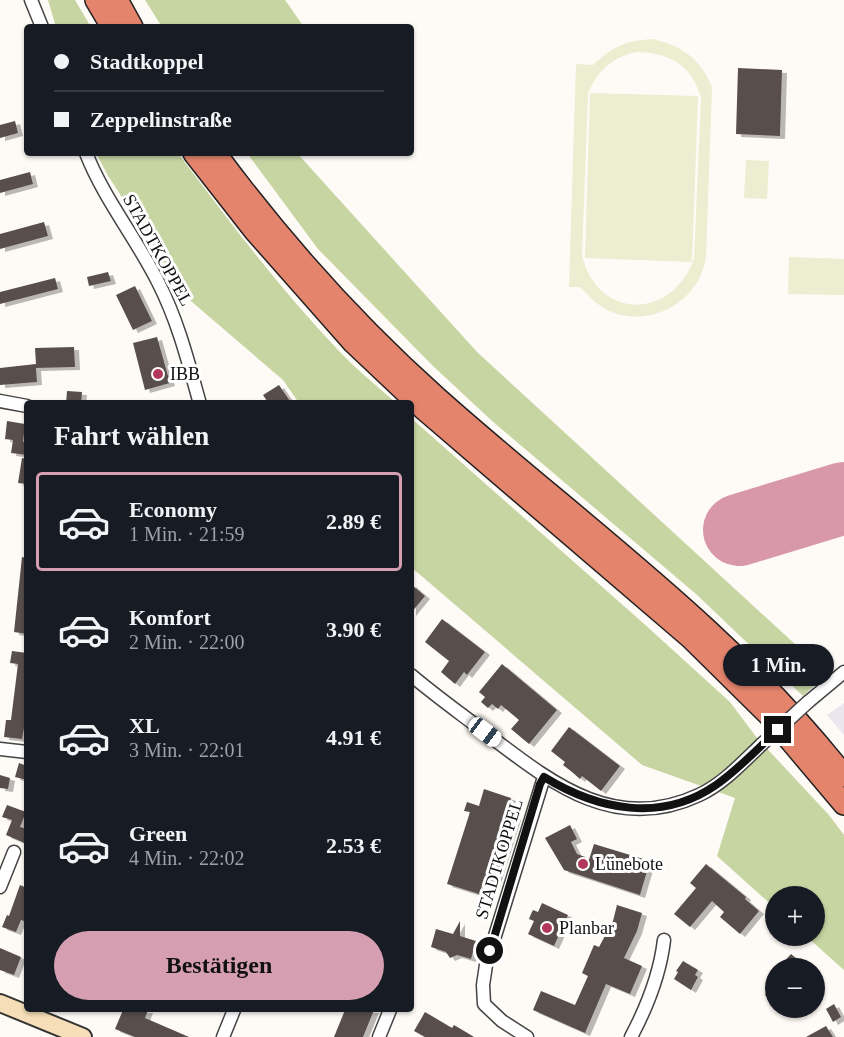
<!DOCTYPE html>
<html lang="de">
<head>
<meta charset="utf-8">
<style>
  :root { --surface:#171b24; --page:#242831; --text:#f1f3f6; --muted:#9ea1a6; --line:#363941; --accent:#d59eb1 }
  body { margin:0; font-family:Georgia,serif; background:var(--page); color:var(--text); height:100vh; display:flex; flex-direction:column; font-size:22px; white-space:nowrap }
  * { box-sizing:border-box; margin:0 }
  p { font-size:20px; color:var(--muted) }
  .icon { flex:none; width:33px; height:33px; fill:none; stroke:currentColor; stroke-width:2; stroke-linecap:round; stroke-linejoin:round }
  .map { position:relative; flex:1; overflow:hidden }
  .sheet { position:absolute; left:24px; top:400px; width:390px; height:612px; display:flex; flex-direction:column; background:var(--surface); border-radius:6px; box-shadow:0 2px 4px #0004 }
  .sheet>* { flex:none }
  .top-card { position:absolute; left:24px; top:24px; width:390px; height:132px; border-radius:6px; box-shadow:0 2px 4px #0004; display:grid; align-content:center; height:132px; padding:0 30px; background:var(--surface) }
  .tools { position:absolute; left:765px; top:886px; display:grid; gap:12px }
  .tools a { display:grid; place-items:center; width:60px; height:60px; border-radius:50%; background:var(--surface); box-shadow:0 2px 4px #0004; font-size:30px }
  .end { position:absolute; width:27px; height:27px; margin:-14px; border:8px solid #111; background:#fff; box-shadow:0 0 0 3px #fff }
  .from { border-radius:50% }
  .bubble { position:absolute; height:42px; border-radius:21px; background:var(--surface); box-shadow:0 2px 4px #0004; font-size:20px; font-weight:700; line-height:42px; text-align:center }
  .car { position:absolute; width:18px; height:36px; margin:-18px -9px; border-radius:8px; box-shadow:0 0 4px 2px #0007; background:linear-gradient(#fff 24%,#345 0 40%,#fff 0 76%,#345 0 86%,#fff 0) }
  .top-card b { display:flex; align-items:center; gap:21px; height:57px; font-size:22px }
  .top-card b+b { border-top:2px solid var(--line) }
  .top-card i { width:15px; height:15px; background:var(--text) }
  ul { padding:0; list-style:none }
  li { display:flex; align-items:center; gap:18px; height:99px; margin:0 12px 9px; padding:0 18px; border:3px solid transparent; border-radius:6px }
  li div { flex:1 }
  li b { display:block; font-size:22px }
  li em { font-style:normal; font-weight:700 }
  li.active { border-color:var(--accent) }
  li>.icon { width:54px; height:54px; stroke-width:1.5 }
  h2 { padding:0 30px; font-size:27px; line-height:72px }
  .action { display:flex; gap:12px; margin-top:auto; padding:12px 30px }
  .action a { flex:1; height:69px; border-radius:36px; background:var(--accent); color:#111; font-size:24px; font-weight:700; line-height:69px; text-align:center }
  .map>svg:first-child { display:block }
  .industrial { fill:#ebe6ee }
  .forest { fill:#c6d5a2 }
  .pitch { fill:#eceed2; fill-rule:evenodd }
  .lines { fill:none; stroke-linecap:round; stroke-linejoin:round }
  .runway { stroke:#d898a9; stroke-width:72 }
  .building { fill:#584f4e; filter:url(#shadow) }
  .street-casing { stroke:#444; stroke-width:15 }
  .secondary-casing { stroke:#333; stroke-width:20 }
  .highway-casing { stroke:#222; stroke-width:24 }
  .street { stroke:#fff; stroke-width:12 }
  .secondary { stroke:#f6dfb8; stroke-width:16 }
  .highway { stroke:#e4846d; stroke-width:21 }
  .street-bridge-casing { stroke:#444; stroke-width:15; stroke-linecap:butt }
  .street-bridge { stroke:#fff; stroke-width:12 }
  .route { stroke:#111; stroke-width:8 }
  .poi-dot { fill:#b2375d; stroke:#fff; stroke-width:2 }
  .labels { text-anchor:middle; stroke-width:6; stroke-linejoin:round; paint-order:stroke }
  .street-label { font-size:18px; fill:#111; stroke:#fff }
  .poi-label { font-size:18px; fill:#111; stroke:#fff; text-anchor:start }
</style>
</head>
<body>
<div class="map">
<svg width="844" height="1037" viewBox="0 0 844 1037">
  <defs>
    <filter id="shadow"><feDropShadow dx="5" dy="3" stdDeviation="0" flood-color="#0004"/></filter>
  </defs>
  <rect width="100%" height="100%" fill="#fefaf5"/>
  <path class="industrial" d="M844,703V735L827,715Z"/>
  <path class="forest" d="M48,0H75L91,27H56Z
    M145,0H285L304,27H162Z
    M96,153H178C228,220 280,289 338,350C356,369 377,386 396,403H299L283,380L185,296L107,174Z
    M247,153H297L477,352L809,657L817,683L803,696L696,594L491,420L432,365L318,249Z
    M411,418L642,622L730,702L757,738L829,815L844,835V970L806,936H814V897H776L775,908L717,856L735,798L642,765L411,567Z"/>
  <path class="pitch" d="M652,39C681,45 701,59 712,87L706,256C701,301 651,329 609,311C597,305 589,296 580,287H569L576,64L593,65C613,46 625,41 652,39ZM637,52C669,53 692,64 701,98L694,259C671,321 597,320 582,255L588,94C597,71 612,57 637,52Z
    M590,93L698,96L692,262L585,258Z
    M746,160L769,161L767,199L744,198Z
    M789,257L844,259V295L788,294Z"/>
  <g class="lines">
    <path class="runway" d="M739,530L844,498"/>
  </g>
  <path class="building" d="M738,68L782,70L780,136L736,134Z
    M15,121L18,133L0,138V125Z
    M30,172L33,184L0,193V180Z
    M44,222L48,236L0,249V234Z
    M108,272L111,281L89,286L87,277Z
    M55,278L58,289L0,304V292Z
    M135,286L152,321L133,330L116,295Z
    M157,337L170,383L145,390L133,343Z
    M74,347L75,367L36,368L37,382L0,385V368L36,364L35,348Z
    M279,385L292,404H269L263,395Z
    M67,391L82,392L81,404H66Z
    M7,421L25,424L23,442L27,443V455L11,453L13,440L5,439Z
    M22,458L27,459V484L18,483Z
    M22,557L27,558V634L14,632Z
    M411,584L425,596L411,613Z
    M442,619L485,652L467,675L464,672L455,684L441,672L449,661L425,642Z
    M12,651L27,653V712L22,739L4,737L6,720H11L18,664L10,663Z
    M502,664L557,710L529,744L511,729L519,720L501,705L498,709L492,704L488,708L481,702L485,697L479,692Z
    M569,727L620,766L601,791L582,776L580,779L572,772L563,765L565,762L551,751Z
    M19,763L27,766V780L15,777Z
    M0,775L10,778L8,789L0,788Z
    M484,789L511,798L506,814L516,817L495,884L484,880L479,894L447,884L470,812L464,811L467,802L479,806Z
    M7,805L26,812L20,827L27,829V844L6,835L12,820L2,817Z
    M570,825L577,839L571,842L577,854L585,857L588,863L594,844L650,861L640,895L564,870L545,838Z
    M706,864L746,897L745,899L759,911L740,934L720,917L724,912L712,901L690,927L674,914L696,888L690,883Z
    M20,885L27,888V922L21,920L16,932L2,927L7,915L9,916Z
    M542,903L568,915L554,946L528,934L534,921L529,919L531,914L533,910L538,912Z
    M617,905L642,913L637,931L624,958L642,966L630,994L606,984L585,1033L533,1010L541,991L575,1005L588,976L582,973L594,945L599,947L613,921Z
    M460,921V936L476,941L471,959L457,955L450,958L446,952L431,947L436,929L453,934Z
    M0,948L21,957L14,975L0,970Z
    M791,954L809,969H777Z
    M683,961L698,970L695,975L698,977L691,990L674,979L678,972L676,971Z
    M776,983V1005L765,995Z
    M834,1004L841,1017L833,1022L826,1009Z
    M123,1010H148L145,1018L189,1037H135L115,1029Z
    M345,1010H374L363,1037H334Z
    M425,1012L452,1028L454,1025L474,1037H425L414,1031Z
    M826,1026L833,1037H806Z"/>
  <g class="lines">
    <g class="street-casing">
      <path id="street" d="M31,0L42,27
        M86,153C104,199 136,238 158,282C178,321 188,361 200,404
        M0,401L27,406
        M411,675C437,697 464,716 491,737C553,784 616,834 699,795C723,784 743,762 762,744
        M808,702L844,672
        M0,749L27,752
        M0,887L14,852
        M223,1037L234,1010
        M379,1037L390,1010
        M527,1037L502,1021L484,1004L483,985L486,965L544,777
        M631,1037C647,1007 660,974 664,940"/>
    </g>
    <g class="secondary-casing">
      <path id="secondary" d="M0,1003L83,1037"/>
    </g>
    <g class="highway-casing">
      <path id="highway" d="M96,0L112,27
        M117,0L132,27
        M194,153L255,231L353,342L425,410L691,638L769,715L844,804
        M215,153C281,242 354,324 437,398C575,521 729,629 844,776"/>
    </g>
    <use href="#street" class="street"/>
    <use href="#secondary" class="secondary"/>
    <use href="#highway" class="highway"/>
    <g class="street-bridge-casing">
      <path id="street-bridge" d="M762,744L808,702"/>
    </g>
    <use href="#street-bridge" class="street-bridge"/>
  </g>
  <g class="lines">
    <path class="route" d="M490,951L540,784L544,777C598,810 661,823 716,785C739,769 758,748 778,730"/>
  </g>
  <g class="poi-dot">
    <circle cx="158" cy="374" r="6"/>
    <circle cx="583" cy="864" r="6"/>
    <circle cx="547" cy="928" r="6"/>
  </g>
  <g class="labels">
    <g class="street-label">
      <text transform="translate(158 250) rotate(61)" y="6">STADTKOPPEL</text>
      <text transform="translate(499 859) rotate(-73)" y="6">STADTKOPPEL</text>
    </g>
    <g class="poi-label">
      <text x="170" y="380">IBB</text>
      <text x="595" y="870">Lünebote</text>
      <text x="559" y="934">Planbar</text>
    </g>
  </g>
</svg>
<div class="tools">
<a>+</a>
<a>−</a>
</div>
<i class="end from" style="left:490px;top:951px"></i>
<i class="end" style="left:778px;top:730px"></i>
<div class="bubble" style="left:723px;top:644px;width:111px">1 Min.</div>
<i class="car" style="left:485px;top:732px;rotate:127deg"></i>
<div class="top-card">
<b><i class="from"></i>Stadtkoppel</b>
<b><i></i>Zeppelinstraße</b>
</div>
<section class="sheet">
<h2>Fahrt wählen</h2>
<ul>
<li class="active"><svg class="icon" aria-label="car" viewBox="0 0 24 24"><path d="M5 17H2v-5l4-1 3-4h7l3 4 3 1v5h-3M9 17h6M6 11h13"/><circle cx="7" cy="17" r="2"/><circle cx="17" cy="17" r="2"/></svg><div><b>Economy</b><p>1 Min. · 21:59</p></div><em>2.89 €</em></li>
<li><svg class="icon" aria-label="car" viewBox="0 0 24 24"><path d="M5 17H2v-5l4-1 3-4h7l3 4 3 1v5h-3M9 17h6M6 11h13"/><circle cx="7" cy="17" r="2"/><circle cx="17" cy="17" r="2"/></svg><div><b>Komfort</b><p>2 Min. · 22:00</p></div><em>3.90 €</em></li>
<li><svg class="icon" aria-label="car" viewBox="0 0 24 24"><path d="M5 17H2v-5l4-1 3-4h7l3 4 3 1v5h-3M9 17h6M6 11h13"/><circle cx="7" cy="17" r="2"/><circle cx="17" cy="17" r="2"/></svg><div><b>XL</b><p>3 Min. · 22:01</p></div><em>4.91 €</em></li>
<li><svg class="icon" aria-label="car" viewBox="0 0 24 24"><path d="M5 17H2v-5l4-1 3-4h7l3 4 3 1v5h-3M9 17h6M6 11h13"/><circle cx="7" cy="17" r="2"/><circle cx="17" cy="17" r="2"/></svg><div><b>Green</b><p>4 Min. · 22:02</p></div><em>2.53 €</em></li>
</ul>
<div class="action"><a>Bestätigen</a></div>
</section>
</div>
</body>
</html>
